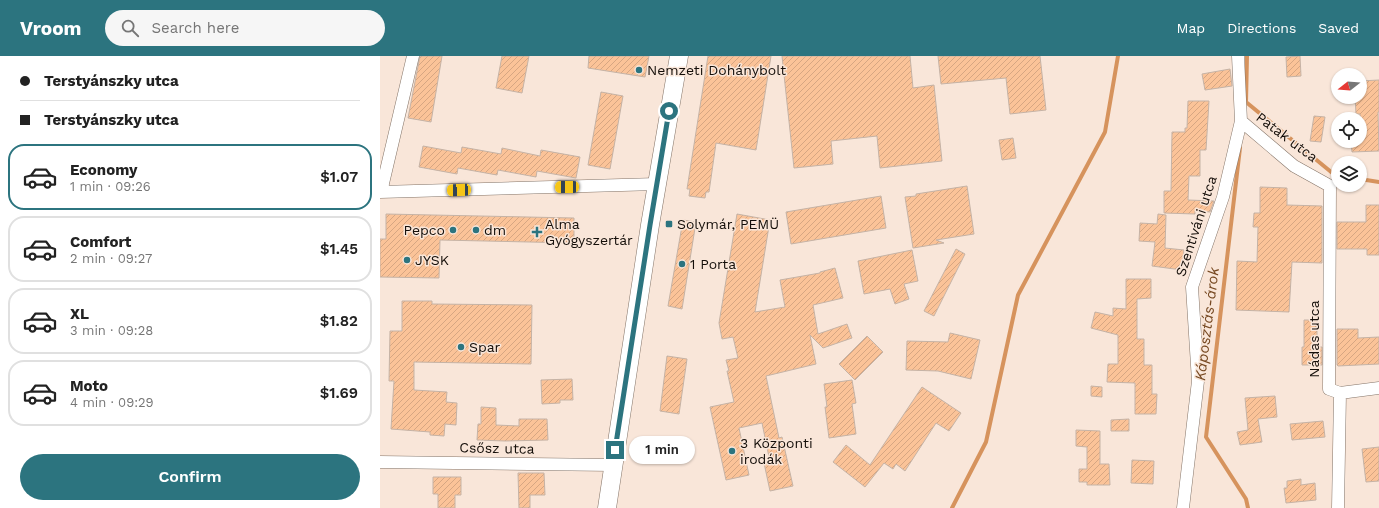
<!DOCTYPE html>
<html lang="en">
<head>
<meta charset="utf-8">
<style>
  :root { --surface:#fff; --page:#f6f6f6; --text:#222; --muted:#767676; --line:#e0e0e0; --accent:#2c747f }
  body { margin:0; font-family:"Work Sans",sans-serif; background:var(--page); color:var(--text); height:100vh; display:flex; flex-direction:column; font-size:15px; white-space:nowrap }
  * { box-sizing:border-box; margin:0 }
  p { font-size:13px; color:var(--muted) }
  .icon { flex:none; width:22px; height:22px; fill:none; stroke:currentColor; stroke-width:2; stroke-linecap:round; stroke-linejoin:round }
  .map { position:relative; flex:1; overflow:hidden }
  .side { display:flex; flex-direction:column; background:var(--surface); width:380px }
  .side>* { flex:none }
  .banner { display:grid; align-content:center; height:88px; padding:0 20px; background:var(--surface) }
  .needle { width:26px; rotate:253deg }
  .buttons { position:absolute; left:951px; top:12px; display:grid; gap:8px }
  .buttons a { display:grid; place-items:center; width:36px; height:36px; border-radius:50%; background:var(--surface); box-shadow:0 1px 3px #0004; font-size:20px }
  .end { position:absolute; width:18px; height:18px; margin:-9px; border:5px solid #2c747f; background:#fff; box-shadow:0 0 0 2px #fff }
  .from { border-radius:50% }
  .bubble { position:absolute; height:28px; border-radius:14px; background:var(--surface); box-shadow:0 1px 3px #0004; font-size:13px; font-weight:600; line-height:28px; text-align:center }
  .car { position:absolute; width:12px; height:24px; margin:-12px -6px; border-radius:5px; box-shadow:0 0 3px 1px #0007; background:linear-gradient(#f5c518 24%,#345 0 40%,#f5c518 0 76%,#345 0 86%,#f5c518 0) }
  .banner b { display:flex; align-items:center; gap:14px; height:38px; font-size:15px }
  .banner b+b { border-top:1px solid var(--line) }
  .banner i { width:10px; height:10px; background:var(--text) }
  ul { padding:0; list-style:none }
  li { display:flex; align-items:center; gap:12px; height:66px; margin:0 8px 6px; padding:0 12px; border:2px solid var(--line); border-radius:16px }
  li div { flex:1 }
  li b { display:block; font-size:15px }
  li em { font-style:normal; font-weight:600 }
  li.selected { border-color:var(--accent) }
  li>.icon { width:36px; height:36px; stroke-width:1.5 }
  .primary-button { display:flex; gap:8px; margin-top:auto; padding:8px 20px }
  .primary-button a { flex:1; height:46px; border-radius:24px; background:var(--accent); color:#fff; font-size:16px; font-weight:600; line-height:46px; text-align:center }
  header { display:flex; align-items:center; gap:24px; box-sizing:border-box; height:56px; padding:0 20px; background:var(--accent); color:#fff }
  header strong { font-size:19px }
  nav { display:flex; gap:22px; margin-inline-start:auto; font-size:14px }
  .search { width:280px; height:36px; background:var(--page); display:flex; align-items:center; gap:10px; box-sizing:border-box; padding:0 14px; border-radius:22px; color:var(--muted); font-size:15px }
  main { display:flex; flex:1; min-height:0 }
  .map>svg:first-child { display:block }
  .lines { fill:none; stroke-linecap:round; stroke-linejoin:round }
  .stream { stroke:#d6935d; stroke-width:4 }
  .building { fill:url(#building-hatch); stroke:#c5b3a6 }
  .minor-casing { stroke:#847468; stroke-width:13 }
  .secondary-casing { stroke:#847468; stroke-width:19 }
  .minor { stroke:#fff; stroke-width:12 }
  .secondary { stroke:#fff; stroke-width:18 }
  .route { stroke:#2c747f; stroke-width:5 }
  .poi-dot { fill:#2c747f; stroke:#f9e6d9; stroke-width:1.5 }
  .labels { text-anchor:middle; stroke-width:3; stroke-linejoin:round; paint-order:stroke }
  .poi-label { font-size:14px; fill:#140e09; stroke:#f9e6d9; text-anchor:start }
  .street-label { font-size:14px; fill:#140e09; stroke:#f9e6d9 }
  .water-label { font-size:15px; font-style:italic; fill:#764821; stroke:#f9e6d9 }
</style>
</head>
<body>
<header>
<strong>Vroom</strong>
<div class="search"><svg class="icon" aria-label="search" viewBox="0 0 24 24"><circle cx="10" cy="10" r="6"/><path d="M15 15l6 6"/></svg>Search here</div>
<nav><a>Map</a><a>Directions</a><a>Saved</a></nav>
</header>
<main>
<section class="side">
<div class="banner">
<b><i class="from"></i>Terstyánszky utca</b>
<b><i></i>Terstyánszky utca</b>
</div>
<ul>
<li class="selected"><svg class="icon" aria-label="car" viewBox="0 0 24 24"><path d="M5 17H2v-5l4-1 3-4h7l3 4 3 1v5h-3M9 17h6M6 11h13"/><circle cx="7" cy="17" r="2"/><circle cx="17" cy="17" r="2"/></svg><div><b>Economy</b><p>1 min · 09:26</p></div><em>$1.07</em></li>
<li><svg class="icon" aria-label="car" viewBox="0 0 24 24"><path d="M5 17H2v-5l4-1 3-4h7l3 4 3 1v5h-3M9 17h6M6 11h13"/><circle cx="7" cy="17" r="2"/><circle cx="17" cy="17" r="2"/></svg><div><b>Comfort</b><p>2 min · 09:27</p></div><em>$1.45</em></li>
<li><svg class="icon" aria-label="car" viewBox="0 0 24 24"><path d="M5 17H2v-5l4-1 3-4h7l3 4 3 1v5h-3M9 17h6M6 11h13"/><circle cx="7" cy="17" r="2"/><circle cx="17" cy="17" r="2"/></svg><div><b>XL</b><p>3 min · 09:28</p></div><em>$1.82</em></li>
<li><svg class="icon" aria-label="car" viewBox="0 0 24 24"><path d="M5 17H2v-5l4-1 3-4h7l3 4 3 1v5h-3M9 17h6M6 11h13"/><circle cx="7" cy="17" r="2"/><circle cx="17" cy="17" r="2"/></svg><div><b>Moto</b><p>4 min · 09:29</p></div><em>$1.69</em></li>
</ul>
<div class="primary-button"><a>Confirm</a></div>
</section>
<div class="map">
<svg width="999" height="452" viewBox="0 0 999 452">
  <defs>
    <pattern id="building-hatch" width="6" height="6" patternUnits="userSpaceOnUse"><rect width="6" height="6" fill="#fbc398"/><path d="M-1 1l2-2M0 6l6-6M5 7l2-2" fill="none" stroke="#d6a682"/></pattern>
  </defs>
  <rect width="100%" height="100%" fill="#f9e6d9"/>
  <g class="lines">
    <path class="stream" d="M866,46L956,120H958
      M866,46L867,0
      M860,92L826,381L866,443L868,452
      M980,123L999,126
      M572,452L606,386L638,239L725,76L738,0"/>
  </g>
  <path class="building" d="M40,0H62L51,66L28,62Z
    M122,0H149L142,37L116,32Z
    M209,0H269L265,21L208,12Z
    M328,0H391L376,94L336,87L329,136H326L325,142L309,140L310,133H307Z
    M402,0H530L533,32L554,29L562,105L500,112L497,80L451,85L453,108L414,112Z
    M558,0H660L666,54L630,58L626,22L561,28Z
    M920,0L921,20L907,21L906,1Z
    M850,13L852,30L825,34L822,18Z
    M999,24V56H998L999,95L972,96L971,85H980V58H976L975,41H980V25Z
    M221,36L243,40L230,113L208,109Z
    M808,45H829L826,94H820V120H809L808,144L834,145L830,156L815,155V158L784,157V135H791L792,76H805V72H807Z
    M934,60L945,61L941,86L930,85Z
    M633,82L636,102L622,104L619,84Z
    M43,90L81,97L82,91L121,98L122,92L160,100L161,94L200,101L196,122L157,115L156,121L118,114L117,119L78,112L77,118L39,111Z
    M587,130L594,178L556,184L564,187L533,192L525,141L536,140V138Z
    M880,131L907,132V149L942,150V207L912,206L909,256L856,254L857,205L877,206L878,171H873L874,157H880Z
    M501,140L506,172L411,188L406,156Z
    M986,149H999V199H987V193H957V166H986Z
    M6,158L194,162V187L60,184L59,222L0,221V183H6Z
    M357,158L390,164L375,256L405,251L400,224L440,217V216L455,212L463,242L433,249L438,278L467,268L472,282L443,292L430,279L436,308L386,320L399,382L402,381L413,430L390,435L384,407L390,406L382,367L359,372L369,419L346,424L330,351L354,346L347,315H349L346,304L358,302L353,281L342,283L339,267Z
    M778,158L786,159L785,192L804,194L802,214L772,210L775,186L759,185L760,167L777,168Z
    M303,164L316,166L302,253L288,250Z
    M576,193L585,198L554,260L544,255Z
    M532,194L538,225L524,228L529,243L515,248L510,233L484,238L478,205Z
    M746,223H771V242L757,243V283H764V309H772V338H777L776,358H755V327L727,326L728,308H738V279L711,272L715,256L733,260V252L746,253Z
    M22,245H52V248L152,249L151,308L34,306V334L67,336L66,346L77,347L76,369L65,368L64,380L50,379V376L11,373L14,325H9L10,275H22Z
    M924,264H937V291H942V309H922V291H924Z
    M957,273H978V282L999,281V308L958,310L957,309Z
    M570,277L600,284L591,323L558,315L526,314L527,285L568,286Z
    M487,280L503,296L475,324L459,308Z
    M287,300L307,303L299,358L280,355Z
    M192,323L193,344H180V347L162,348L161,324Z
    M472,324L476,347L472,348L476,378L449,382L445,351H447L444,328Z
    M711,330L722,331V341L711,340Z
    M542,331L581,357L569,375L556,367L525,415L516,408L513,413L504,407L485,431L453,406L466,389L490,409Z
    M895,340L897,361L878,363L882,386L860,389L857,376L868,374L865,342Z
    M101,351L116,352V369L139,370V363H167L168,384L125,385L97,384L98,368H101Z
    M749,363V375H731V364Z
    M943,365L945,381L912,384L910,368Z
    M696,374L720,375V408H729L730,429H707V426H699V413H707V391L696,390Z
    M999,391V425L986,426L982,393Z
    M752,404L774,405L773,428L751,427Z
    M138,417H164L165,439H150V452H139Z
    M53,421H81V439H75V452H58V438H53Z
    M921,423V429L935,427L936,444L906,447L904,432H907V425Z"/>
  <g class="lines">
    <g class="minor-casing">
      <path id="minor" d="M861,65L914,110L950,130L949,333L960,337
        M0,136L277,128
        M1,136L33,0
        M960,337L999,332
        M0,406L233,409
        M803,452L818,325L812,231L843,141L861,65L858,0
        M958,452L960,337"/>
    </g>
    <g class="secondary-casing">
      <path id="secondary" d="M227,452L270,169L299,0"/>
    </g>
    <use href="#minor" class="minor"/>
    <use href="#secondary" class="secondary"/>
  </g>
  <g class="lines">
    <path class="route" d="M235,394L270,169L289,55"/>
  </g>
  <g class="poi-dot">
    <circle cx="259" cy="14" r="4"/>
    <rect x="285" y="164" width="8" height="8" rx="2"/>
    <circle cx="73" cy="174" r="4"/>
    <circle cx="96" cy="174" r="4"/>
    <path d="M155 170h4v4h4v4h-4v4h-4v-4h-4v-4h4z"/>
    <circle cx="27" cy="204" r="4"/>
    <circle cx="302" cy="208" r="4"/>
    <circle cx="81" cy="291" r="4"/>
    <circle cx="352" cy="395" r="4"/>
  </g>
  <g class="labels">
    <g class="poi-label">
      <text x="267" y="19">Nemzeti Dohánybolt</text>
      <text x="165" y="173">Alma<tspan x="165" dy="16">Gyógyszertár</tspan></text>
      <text x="297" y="173">Solymár, PEMÜ</text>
      <text x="65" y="179" text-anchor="end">Pepco</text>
      <text x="104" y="179">dm</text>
      <text x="35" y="209">JYSK</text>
      <text x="310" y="213">1 Porta</text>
      <text x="89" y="296">Spar</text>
      <text x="360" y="392">3 Központi<tspan x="360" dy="16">irodák</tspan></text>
    </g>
    <g class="street-label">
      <text transform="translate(907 81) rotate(37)" y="5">Patak utca</text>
      <text transform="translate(816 170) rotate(-72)" y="5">Szentiváni utca</text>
      <text transform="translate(934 283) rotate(-90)" y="5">Nádas utca</text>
      <text transform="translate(117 392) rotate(1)" y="5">Csősz utca</text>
    </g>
    <g class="water-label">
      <text transform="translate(827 268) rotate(-83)" y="5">Káposztás-árok</text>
    </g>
  </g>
</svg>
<div class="buttons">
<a><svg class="needle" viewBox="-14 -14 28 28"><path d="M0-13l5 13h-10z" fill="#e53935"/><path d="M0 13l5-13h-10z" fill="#767676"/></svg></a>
<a><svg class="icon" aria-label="locate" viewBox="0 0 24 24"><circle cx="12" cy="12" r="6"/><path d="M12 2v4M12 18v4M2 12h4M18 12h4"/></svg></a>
<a><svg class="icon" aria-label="layers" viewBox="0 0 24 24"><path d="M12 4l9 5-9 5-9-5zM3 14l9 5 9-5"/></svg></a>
</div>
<i class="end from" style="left:289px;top:55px"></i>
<i class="end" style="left:235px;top:394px"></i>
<div class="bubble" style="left:249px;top:380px;width:66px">1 min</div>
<i class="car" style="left:187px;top:131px;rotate:269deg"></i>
<i class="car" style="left:79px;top:134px;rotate:268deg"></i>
</div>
</main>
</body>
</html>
